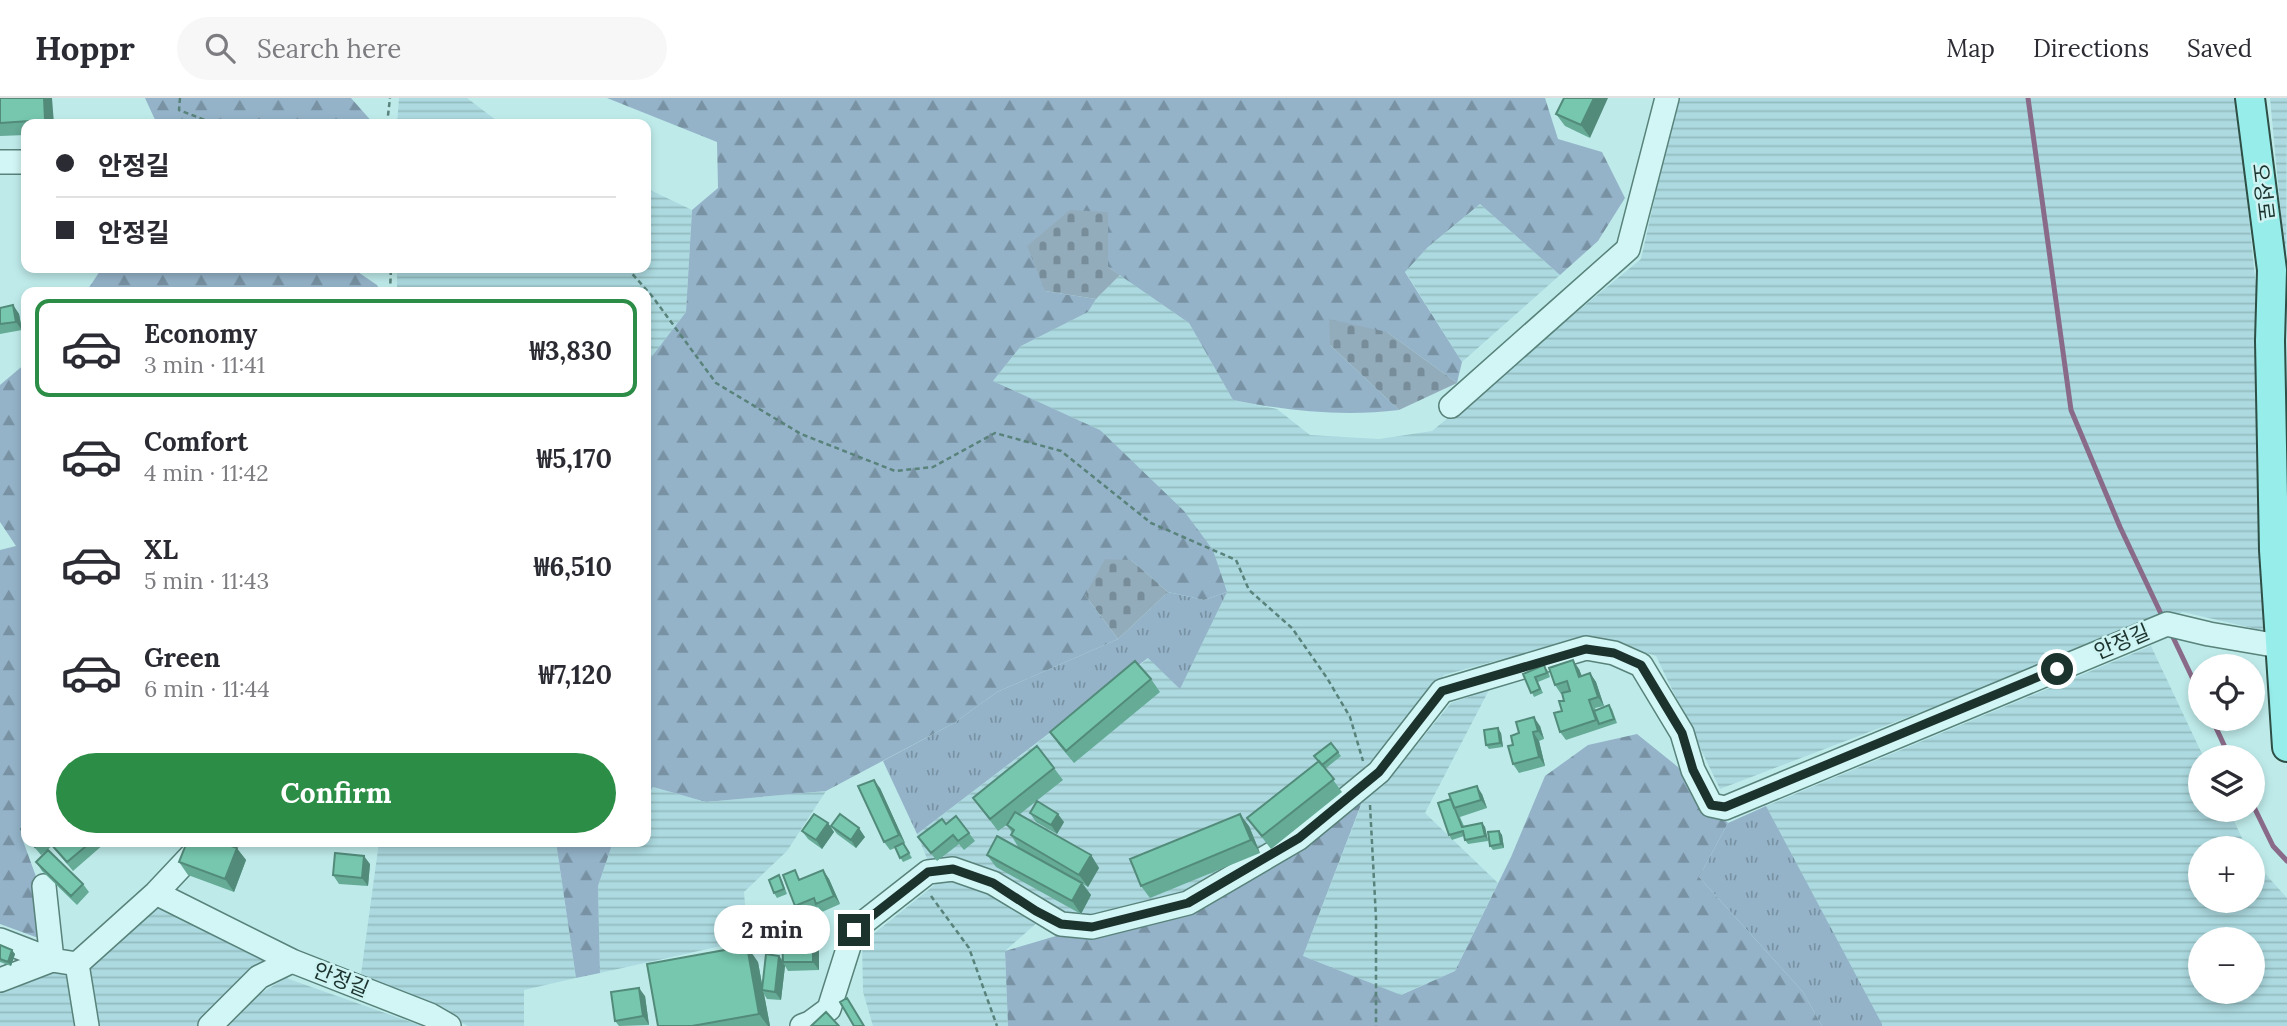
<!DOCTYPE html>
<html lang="en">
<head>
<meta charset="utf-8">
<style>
  :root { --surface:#fff; --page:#f7f7f7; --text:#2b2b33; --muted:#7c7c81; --line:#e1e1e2; --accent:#2c8d46 }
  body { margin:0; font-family:Lora,"Noto Sans KR",serif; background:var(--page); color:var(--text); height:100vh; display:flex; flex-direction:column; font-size:26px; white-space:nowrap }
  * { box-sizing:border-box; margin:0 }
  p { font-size:23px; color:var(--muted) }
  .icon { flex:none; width:38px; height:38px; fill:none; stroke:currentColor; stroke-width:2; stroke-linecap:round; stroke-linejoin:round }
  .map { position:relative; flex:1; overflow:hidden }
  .sheet { position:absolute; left:21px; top:189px; width:630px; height:560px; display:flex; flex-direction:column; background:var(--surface); border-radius:14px; box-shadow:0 4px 10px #0003 }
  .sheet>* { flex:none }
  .banner { position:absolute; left:21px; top:21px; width:630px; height:154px; border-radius:14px; box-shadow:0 4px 10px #0003; display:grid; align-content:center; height:154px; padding:0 35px; background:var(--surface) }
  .fabs { position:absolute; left:2188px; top:556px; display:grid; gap:14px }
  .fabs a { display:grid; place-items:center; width:77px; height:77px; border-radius:50%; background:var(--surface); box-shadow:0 4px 10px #0003; font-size:35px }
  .end { position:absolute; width:32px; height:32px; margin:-16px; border:9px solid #1c322d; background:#fff; box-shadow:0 0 0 4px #fff }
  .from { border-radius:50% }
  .bubble { position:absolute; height:49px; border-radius:24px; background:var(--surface); box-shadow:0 4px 10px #0003; font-size:23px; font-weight:700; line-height:49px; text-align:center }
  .banner b { display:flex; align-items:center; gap:24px; height:66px; font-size:26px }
  .banner b+b { border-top:2px solid var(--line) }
  .banner i { width:18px; height:18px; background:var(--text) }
  ul { padding:12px 0 0; list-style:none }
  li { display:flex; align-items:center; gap:21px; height:98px; margin:0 14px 10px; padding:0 21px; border:4px solid transparent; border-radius:14px }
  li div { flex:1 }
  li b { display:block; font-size:26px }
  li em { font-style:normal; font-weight:700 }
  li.current { border-color:var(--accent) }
  li>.icon { width:63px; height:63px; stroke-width:1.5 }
  .button { display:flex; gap:14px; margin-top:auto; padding:14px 35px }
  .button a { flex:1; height:80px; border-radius:42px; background:var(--accent); color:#fff; font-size:28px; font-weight:700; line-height:80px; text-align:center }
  header { display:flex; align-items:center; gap:42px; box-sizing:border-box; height:98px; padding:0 35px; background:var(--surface); border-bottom:2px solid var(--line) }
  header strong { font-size:33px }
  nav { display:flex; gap:38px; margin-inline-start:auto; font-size:24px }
  .search { width:490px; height:63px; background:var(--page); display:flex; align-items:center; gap:18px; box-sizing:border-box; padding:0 24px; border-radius:38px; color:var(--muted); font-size:26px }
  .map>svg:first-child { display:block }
  .farmland { fill:url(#farmland-rules); fill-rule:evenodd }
  .grass { fill:url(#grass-tufts) }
  .forest { fill:url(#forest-firs) }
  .cemetery { fill:url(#cemetery-stones) }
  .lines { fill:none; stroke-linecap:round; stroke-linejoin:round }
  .stream { stroke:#896a88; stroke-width:5 }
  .minor-casing { stroke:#58827a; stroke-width:26 }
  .major-casing { stroke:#2d4f46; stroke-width:32 }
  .path { stroke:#58827a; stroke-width:2.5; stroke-dasharray:5 3.5; stroke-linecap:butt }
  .minor { stroke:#d1f6f5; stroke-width:23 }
  .major { stroke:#97edea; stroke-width:28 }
  .wall { fill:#65ab96 }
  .shaded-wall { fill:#538b7a }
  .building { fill:#76c7ae; stroke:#538b7a; stroke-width:2 }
  .route { stroke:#1c322d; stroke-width:9 }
  .labels { text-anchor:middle; stroke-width:5; stroke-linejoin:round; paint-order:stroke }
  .street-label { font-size:21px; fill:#1c322d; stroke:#cdf3f2 }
</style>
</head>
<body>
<header>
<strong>Hoppr</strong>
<div class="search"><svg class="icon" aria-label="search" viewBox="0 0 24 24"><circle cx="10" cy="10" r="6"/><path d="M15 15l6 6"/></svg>Search here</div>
<nav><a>Map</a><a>Directions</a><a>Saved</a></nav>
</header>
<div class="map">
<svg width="2287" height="928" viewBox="0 0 2287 928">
  <defs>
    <pattern id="farmland-rules" width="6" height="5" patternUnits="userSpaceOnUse" patternTransform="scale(1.75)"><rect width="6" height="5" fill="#acdae0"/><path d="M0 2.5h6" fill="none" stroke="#93bcc0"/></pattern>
    <pattern id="grass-tufts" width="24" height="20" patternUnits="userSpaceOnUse" patternTransform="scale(1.75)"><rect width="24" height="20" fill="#94b3c8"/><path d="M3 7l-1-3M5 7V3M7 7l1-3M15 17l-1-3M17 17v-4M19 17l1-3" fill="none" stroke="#7892a3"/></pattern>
    <pattern id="forest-firs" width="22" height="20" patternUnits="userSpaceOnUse" patternTransform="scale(1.75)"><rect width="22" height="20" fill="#94b3c8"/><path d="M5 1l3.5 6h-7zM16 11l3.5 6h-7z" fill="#7892a3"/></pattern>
    <pattern id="cemetery-stones" width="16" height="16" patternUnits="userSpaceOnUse" patternTransform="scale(1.75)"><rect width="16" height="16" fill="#93acbc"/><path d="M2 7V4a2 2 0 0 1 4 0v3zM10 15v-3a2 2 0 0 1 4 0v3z" fill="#778d99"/></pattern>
  </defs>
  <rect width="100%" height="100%" fill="#beebea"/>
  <path class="farmland" d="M399,0H467L501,26H397Z
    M1677,0H2237L2256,189L2260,422L2265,533L2183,514L1720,691L1656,558L1627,549L1564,544L1444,577L1408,625L1355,679L1363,703L1384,687L1451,605L1489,592L1425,715L1498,785L1455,873L1400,897L1303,858L1362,705L1219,796L1095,840L1039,823L1005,853L1008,928H873L863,894L862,845L937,785L917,736L1149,560L1180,590L1227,494L1100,332L993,283L1021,248L1088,214L1096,201L1120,177L1189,225L1233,302L1277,311L1310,337L1379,341L1432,333L1641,161Z
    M2270,0H2287L2286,171Z
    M646,90L692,112L686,214L646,266V194H397V170H646Z
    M1480,106L1560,177L1462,264L1405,173L1428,149Z
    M2151,548L2204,660H2200V712H2229L2247,751H2200V803H2252V761L2287,800V928H1882L1766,708ZM2200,842H2252V894H2200Z
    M653,689L706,704L826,693L787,753L744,794L748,842L600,875L598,788L613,744H646V699Z
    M379,744H556L576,880L524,892V928H468L361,876Z
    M156,804L271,859L203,928H96L85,866Z
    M52,869L68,872L79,928H0V886Z
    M286,880L422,928H226L251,901Z"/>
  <path class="grass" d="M1168,494L1204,502L1227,494L1180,591L1148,560L917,736L883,663L954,625L997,594L1118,541Z
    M1766,708L1882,926V928H1822L1803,894L1699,779L1728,725Z"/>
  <path class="forest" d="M145,0H351L374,26H157Z
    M607,0H1545L1558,41L1602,54L1625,100L1598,143L1560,177L1480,106L1428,149L1405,174L1462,264L1457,285L1387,234L1330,247L1399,312C1344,319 1287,313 1233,302L1189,225L1108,169L1045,193L1096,201L1088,214L1021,248L993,283L1100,332L1184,413L1213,452L1227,494L1204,502L1168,494L1131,462L1085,497L1118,541L997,594L954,625L826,693L706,704L653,689L646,699V266L686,214L692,112L718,90L717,44Z
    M102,170H275L281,174L288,170H352L377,187L381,194H86Z
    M26,265V737L22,740L38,784L41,841L0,826V452L16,448L0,424V287Z
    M1637,636L1678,669L1728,725L1699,779L1803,894L1822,928H1008L1005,853L1073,833L1095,840L1219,796L1362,704L1303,858L1401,897L1455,873L1511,759L1545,678L1588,647Z
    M556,744H613L598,788L600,875L576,880Z"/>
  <path class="cemetery" d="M1070,112L1108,114V169L1120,177L1096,201L1045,193L1027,148Z
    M1329,221L1387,234L1457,285L1399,312L1330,247Z
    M1105,461L1131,462L1168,494L1118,541L1085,497Z"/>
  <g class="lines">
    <path class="stream" d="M2028,0L2071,312L2120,429L2163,520
      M2171,535L2200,596
      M2212,621L2230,660
      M2252,705L2273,748L2287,763"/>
    <g class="minor-casing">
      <path id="minor" d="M0,64H26
        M1451,308L1628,151L1667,0
        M156,795L292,863
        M0,842L52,862L77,866L87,928
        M77,866L156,795L204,744
        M0,882L52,862L44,788
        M210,928L259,879L292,863L430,917L449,928
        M802,928L810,925L829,911L854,832L928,774L953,771L993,785L1061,826L1092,829L1188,805L1299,740L1379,674L1442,593L1586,550L1614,555L1641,567L1682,635L1693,672L1711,707L1725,710L2167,526L2209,536L2279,548"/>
    </g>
    <g class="major-casing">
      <path id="major" d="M2250,0L2272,172L2270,243L2274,452L2287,649"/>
    </g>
    <path class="path" d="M180,0L179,12L215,26
      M387,26L390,0
      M627,170L652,198L716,285L801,336L895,373L933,369L995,335L1061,353L1151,425L1236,462L1249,492L1292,530L1327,580L1350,619L1363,663
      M390,194L391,170
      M1370,707L1376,820V928
      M931,798L969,850L997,928"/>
    <use href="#minor" class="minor"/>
    <use href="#major" class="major"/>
  </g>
  <path class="wall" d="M0,0L54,26H26V37L0,38Z
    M1564,0L1590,40L1565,28L1556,16Z
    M13,207L19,216L22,232L0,236V210Z
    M1547,571L1550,579L1538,584L1543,595L1534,599L1523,576Z
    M1579,571L1582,578L1590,575L1596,584L1604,608L1595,610L1596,612L1609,607L1612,611L1617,625L1566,642L1560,634L1562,613L1564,603L1562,596H1561L1555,587Z
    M1151,581L1160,594L1074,665L1059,647L1050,634Z
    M1540,628L1544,641L1539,643L1545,668L1519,675L1513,666V647Z
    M1501,635L1503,649L1489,651L1486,647Z
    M1331,645L1341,658L1325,671L1342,694L1271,751L1247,720L1318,664Z
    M1054,670L1063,682L1020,716L1091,757L1099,770L1088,789L1083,786L1091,797L1081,816L996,769L987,757L1043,763L1019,750L1011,737L1012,735L1007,727L1008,726L998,733L973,700Z
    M880,690L905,745L904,746L912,760L903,764L895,750L890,752L884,744Z
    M1482,696L1487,710L1460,719L1464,728L1482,725L1485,729L1488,743L1468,746L1465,742L1464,738L1452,742L1449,737L1438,705Z
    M1030,715L1064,724L1057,736L1036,724Z
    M956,718L975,743L964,752L959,746L937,763L918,739L946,726Z
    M828,725L834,734L822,751L808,741L802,733Z
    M831,728L865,739L856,750L837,736Z
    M1249,728L1260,755L1150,800L1141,788Z
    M1499,733L1502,737L1504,750L1493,752L1490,748Z
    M30,744H102L104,746L73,773L52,748L41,757Z
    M199,744H232L246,762L234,794L188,777L179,764Z
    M36,764L83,786L89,794L77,807L42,773Z
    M370,766L368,788L339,786L333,777Z
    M823,772L829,781L840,806L822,814L818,809L801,816L795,808Z
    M779,777L782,782L787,796L777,800L774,795Z
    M813,837L819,846V872L788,873L785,868L781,902L767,901L764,896L770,928H658L758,864L762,886L779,858L783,862Z
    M0,847L15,856L11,868L0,864Z
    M645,898L649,927L619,928L615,923Z"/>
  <path class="shaded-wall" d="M44,0H52L54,26H48L45,22Z
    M1594,0H1608L1590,40L1581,27Z
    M13,207L19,216L22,232L16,224Z
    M1573,562L1579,571L1585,588L1579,579Z
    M1590,575L1596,584L1604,608L1598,599Z
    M1534,619L1540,628L1544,641L1538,633Z
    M1498,630L1501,635L1503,649L1500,645Z
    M1533,634L1539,643L1545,668L1539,659Z
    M874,682L880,690L905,745L899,737Z
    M1477,688L1482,696L1487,710L1481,702Z
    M1058,716L1064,724L1057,736L1051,727Z
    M1240,716L1249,728L1260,755L1251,742Z
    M828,725L834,734L822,751L816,742Z
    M1482,725L1485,729L1488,743L1485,738Z
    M859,730L865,739L856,750L851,742Z
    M1499,733L1502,737L1504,750L1501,746Z
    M230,744H232L246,762L234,794L225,781Z
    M1091,757L1099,770L1088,789L1079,777Z
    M364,758L370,766L368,788L362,780Z
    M823,772L829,781L840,806L834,798Z
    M1082,785L1091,797L1081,816L1072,803Z
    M813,837L819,846V872L813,864Z
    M747,848L758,864L763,892H762L764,896L770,928H768L759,916Z
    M12,852L15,856L11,868L8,864Z
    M779,858L785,868L781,902L775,894Z
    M639,890L645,898L649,927L643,918Z"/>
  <path class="building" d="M0,0H44L45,22L0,25Z
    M1564,0H1594L1581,27L1556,16Z
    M13,207L16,224L0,226V210Z
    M1573,562L1579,579L1590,575L1598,599L1589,602L1596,622L1560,634L1554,615L1562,613L1559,603H1564L1562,595L1570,593L1567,583L1555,587L1549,570Z
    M1135,563L1151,581L1066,653L1050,634Z
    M1544,567L1547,575L1535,579L1540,591L1531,595L1523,576Z
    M1609,607L1614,621L1599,626L1594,613Z
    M1534,619L1538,633L1533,634L1539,659L1513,666L1508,648L1513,647L1511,638L1519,635L1516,624Z
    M1498,630L1500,645L1486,647L1484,632Z
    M1331,645L1338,654L1322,667L1314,658Z
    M1037,648L1054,670L990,721L973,700Z
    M1319,663L1334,681L1262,738L1247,720Z
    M874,682L899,737L884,744L858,688Z
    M1477,688L1481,702L1454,710L1449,696Z
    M1451,701L1462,729L1482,725L1485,738L1465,742L1463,733L1449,737L1438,705Z
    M1037,703L1058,716L1051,727L1030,715Z
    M1015,714L1091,757L1079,777L1011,737L1014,732L1007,727Z
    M814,716L828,725L816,742L802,733Z
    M840,716L859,730L851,742L831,728Z
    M1240,716L1251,742L1141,788L1130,761Z
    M956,718L969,735L958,743L953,737L931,755L918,739L942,721L946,726Z
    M26,726V738L21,731Z
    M1499,733L1501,746L1490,748L1488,734Z
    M997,738L1082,785L1072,803L987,757Z
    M31,744H41L35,749Z
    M52,744H91L67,764L50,745Z
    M187,744H230L228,747L237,750L225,781L179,764Z
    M903,745L909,755L900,760L895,749Z
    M48,752L83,786L71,798L36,764Z
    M335,755L364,758L362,780L333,777Z
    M795,772L799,782L823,772L834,798L816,806L814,800L795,808L783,777Z
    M779,777L784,791L774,795L769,782Z
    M813,837V864H783L782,838Z
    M0,847L12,852L8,864L0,861Z
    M747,848L759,916L692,928H658L647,866Z
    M766,856L779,858L775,894L762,892Z
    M639,890L643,918L615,923L611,894Z
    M847,900L864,928H854L840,904Z
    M826,914L839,928H811Z"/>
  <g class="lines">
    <path class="route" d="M854,832L928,774L953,771L993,785L1036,813L1061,826L1092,829L1188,805L1299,740L1379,674L1442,593L1586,551L1614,555L1641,567L1682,635L1693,672L1711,707L1725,709L2057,571"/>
  </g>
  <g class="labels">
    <g class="street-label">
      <text transform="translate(2263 94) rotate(83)" y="7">오성로</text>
      <text transform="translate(2122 544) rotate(-23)" y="7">안정길</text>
      <text transform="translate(341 882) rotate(22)" y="7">안정길</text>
    </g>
  </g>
</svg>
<div class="fabs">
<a><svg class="icon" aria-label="locate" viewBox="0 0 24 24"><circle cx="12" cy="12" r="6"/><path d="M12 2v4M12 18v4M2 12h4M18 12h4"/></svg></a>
<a><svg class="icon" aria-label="layers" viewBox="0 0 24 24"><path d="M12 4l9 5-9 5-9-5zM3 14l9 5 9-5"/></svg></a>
<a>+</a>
<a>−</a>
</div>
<i class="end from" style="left:2057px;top:571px"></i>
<i class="end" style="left:854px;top:832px"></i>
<div class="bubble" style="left:714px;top:807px;width:116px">2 min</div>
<div class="banner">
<b><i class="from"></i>안정길</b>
<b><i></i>안정길</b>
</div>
<section class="sheet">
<ul>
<li class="current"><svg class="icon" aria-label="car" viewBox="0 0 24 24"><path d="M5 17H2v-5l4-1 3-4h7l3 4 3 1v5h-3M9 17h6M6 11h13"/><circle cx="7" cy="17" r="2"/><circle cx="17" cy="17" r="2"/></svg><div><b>Economy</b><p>3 min · 11:41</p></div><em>₩3,830</em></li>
<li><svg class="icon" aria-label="car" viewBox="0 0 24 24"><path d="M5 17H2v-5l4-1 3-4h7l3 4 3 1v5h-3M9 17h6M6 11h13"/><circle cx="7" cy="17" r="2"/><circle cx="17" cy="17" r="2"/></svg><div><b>Comfort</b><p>4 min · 11:42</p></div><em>₩5,170</em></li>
<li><svg class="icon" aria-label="car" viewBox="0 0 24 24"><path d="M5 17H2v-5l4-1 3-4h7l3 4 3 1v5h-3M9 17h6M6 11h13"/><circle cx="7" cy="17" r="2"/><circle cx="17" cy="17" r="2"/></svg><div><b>XL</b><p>5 min · 11:43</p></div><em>₩6,510</em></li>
<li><svg class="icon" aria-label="car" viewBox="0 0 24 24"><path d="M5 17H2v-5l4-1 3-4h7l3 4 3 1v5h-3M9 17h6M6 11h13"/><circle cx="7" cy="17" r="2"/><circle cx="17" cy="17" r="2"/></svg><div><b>Green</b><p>6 min · 11:44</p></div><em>₩7,120</em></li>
</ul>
<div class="button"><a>Confirm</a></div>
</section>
</div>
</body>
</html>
